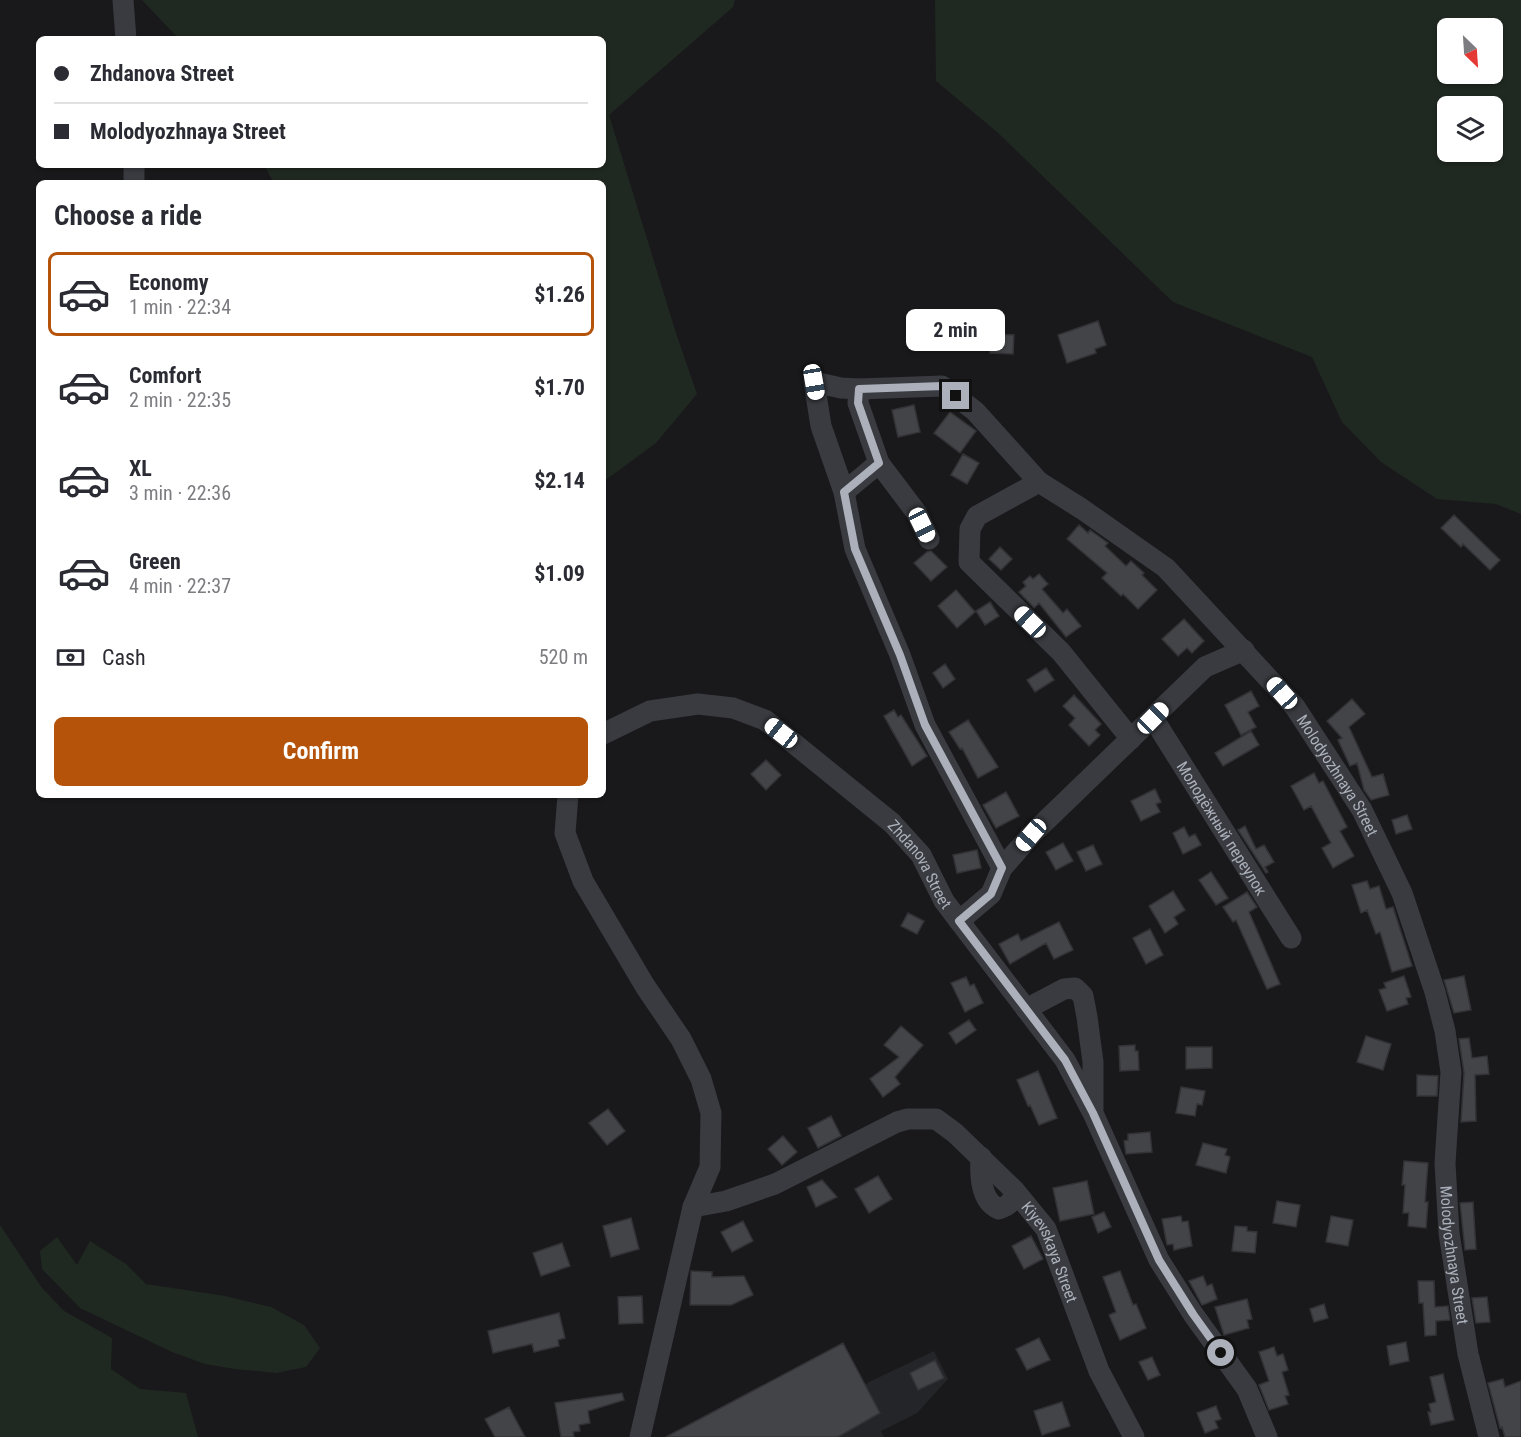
<!DOCTYPE html>
<html lang="en">
<head>
<meta charset="utf-8">
<style>
  :root { --surface:#fff; --page:#f7f7f7; --text:#2b2b33; --muted:#7c7c81; --line:#e1e1e2; --accent:#b45309 }
  body { margin:0; font-family:"Roboto Condensed",sans-serif; background:var(--page); color:var(--text); height:100vh; display:flex; flex-direction:column; font-size:22px; white-space:nowrap }
  * { box-sizing:border-box; margin:0 }
  p { font-size:20px; color:var(--muted) }
  .icon { flex:none; width:33px; height:33px; fill:none; stroke:currentColor; stroke-width:2; stroke-linecap:round; stroke-linejoin:round }
  .map { position:relative; flex:1; overflow:hidden }
  .side { position:absolute; left:36px; top:180px; width:570px; height:618px; display:flex; flex-direction:column; background:var(--surface); border-radius:9px; box-shadow:0 2px 4px #0004 }
  .side>* { flex:none }
  .banner { position:absolute; left:36px; top:36px; width:570px; height:132px; border-radius:9px; box-shadow:0 2px 4px #0004; display:grid; align-content:center; height:132px; padding:0 18px; background:var(--surface) }
  .needle { width:39px; rotate:155deg }
  .fabs { position:absolute; left:1437px; top:18px; display:grid; gap:12px }
  .fabs a { display:grid; place-items:center; width:66px; height:66px; border-radius:9px; background:var(--surface); box-shadow:0 2px 4px #0004; font-size:30px }
  .end { position:absolute; width:27px; height:27px; margin:-14px; border:8px solid #abb0ba; background:#111; box-shadow:0 0 0 3px #111 }
  .from { border-radius:50% }
  .bubble { position:absolute; height:42px; border-radius:9px; background:var(--surface); box-shadow:0 2px 4px #0004; font-size:20px; font-weight:700; line-height:42px; text-align:center }
  .car { position:absolute; width:18px; height:36px; margin:-18px -9px; border-radius:8px; box-shadow:0 0 4px 2px #0007; background:linear-gradient(#fff 24%,#345 0 40%,#fff 0 76%,#345 0 86%,#fff 0) }
  .banner b { display:flex; align-items:center; gap:21px; height:57px; font-size:22px }
  .banner b+b { border-top:2px solid var(--line) }
  .banner i { width:15px; height:15px; background:var(--text) }
  ul { padding:0; list-style:none }
  li { display:flex; align-items:center; gap:18px; height:84px; margin:0 12px 9px; padding:0 6px; border:3px solid transparent; border-radius:9px }
  li div { flex:1 }
  li b { display:block; font-size:22px }
  li em { font-style:normal; font-weight:700 }
  li.on { border-color:var(--accent) }
  li>.icon { width:54px; height:54px; stroke-width:1.5 }
  h2 { padding:0 18px; font-size:27px; line-height:72px }
  .pay { display:flex; align-items:center; gap:15px; height:66px; padding:0 18px; font-size:22px }
  .pay p { margin-inline-start:auto }
  .cta { display:flex; gap:12px; margin-top:auto; padding:12px 18px }
  .cta a { flex:1; height:69px; border-radius:9px; background:var(--accent); color:#fff; font-size:24px; font-weight:700; line-height:69px; text-align:center }
  .map>svg:first-child { display:block }
  .built { fill:#242528 }
  .green { fill:#202921; fill-rule:evenodd }
  .building { fill:#434448; stroke:#333337; stroke-width:1.5 }
  .lines { fill:none; stroke-linecap:round; stroke-linejoin:round }
  .minor { stroke:#393b40; stroke-width:21 }
  .route { stroke:#abb0ba; stroke-width:8 }
  .labels { text-anchor:middle; stroke-width:5; stroke-linejoin:round; paint-order:stroke }
  .street-label { font-size:16px; fill:#abb0ba; stroke:#131416 }
</style>
</head>
<body>
<div class="map">
<svg width="1521" height="1437" viewBox="0 0 1521 1437">
  <rect width="100%" height="100%" fill="#19191b"/>
  <path class="built" d="M934,1351L948,1379L917,1413L881,1431L884,1437H774L871,1381Z"/>
  <path class="green" d="M142,0H735L733,7L609,115L676,333L697,394L656,443L603,482V183H274L264,165H603V39H179Z
    M935,0H1521V514L1496,504L1437,499L1381,462L1342,422L1312,357L1173,302L997,132L936,81ZM1492,28V74H1448V28ZM1448,106H1492V152H1448Z
    M0,1225L42,1288L64,1311L112,1338L111,1369L140,1389L186,1393L198,1437H0Z
    M57,1237L77,1265L90,1241L126,1264L146,1284L225,1296L271,1307L304,1325L320,1348L306,1367L276,1373L235,1369L205,1364L172,1352L80,1308L42,1269L40,1251Z"/>
  <path class="building" d="M1098,321L1106,345L1095,349L1096,353L1067,363L1058,335Z
    M990,334L1014,335L1013,354L990,353Z
    M914,405L920,432L898,437L892,410Z
    M950,412L976,431L960,453L934,433Z
    M963,454L979,463L967,484L951,475Z
    M1454,515L1500,560L1490,570L1463,544L1461,547L1441,528Z
    M1079,525L1088,533L1090,530L1108,543L1105,546L1126,566L1131,561L1144,573L1142,575L1157,590L1138,609L1123,594L1121,596L1102,578L1107,573L1067,539Z
    M1000,547L1012,559L1001,570L989,559Z
    M931,551L947,567L931,581L914,563L927,552Z
    M1039,574L1048,584L1042,589L1063,613L1067,609L1081,626L1066,637L1039,603L1034,608L1019,592L1026,586L1023,582L1030,576L1033,579Z
    M956,590L975,612L957,628L938,606Z
    M990,602L999,616L985,625L976,611Z
    M1184,619L1204,641L1192,653L1187,648L1178,656L1162,639Z
    M945,664L955,679L943,688L933,673Z
    M1046,668L1054,680L1035,692L1027,680Z
    M1251,691L1259,706L1248,712L1256,727L1241,735L1225,705Z
    M1074,695L1101,724L1095,730L1100,735L1089,746L1069,725L1075,718L1063,706Z
    M1352,699L1365,714L1349,727L1372,777L1383,774L1389,795L1371,800L1364,790L1357,763L1350,766L1338,740L1342,738L1327,721Z
    M894,710L898,717L901,715L927,756L912,766L884,716Z
    M968,720L998,767L978,778L962,748L960,749L949,732Z
    M1251,731L1259,745L1223,766L1215,753Z
    M766,760L781,775L766,790L751,774Z
    M1314,773L1319,783L1323,781L1347,827L1340,831L1354,856L1333,868L1322,848L1331,843L1311,806L1304,810L1291,786Z
    M1155,789L1161,802L1156,804L1160,812L1141,821L1131,801Z
    M1006,792L1019,816L996,828L983,805Z
    M1407,815L1412,829L1396,834L1392,820Z
    M1245,826L1256,849L1264,845L1274,862L1265,867L1268,872L1266,873L1238,830Z
    M1184,827L1189,837L1195,834L1201,845L1183,854L1173,833Z
    M1063,843L1073,861L1056,870L1046,852Z
    M1093,845L1102,864L1086,871L1077,852Z
    M977,850L981,868L957,873L953,855Z
    M1211,872L1228,898L1216,905L1199,880Z
    M1367,881L1370,889L1379,886L1386,909L1393,907L1412,966L1392,972L1380,932L1376,934L1367,910L1361,913L1352,885Z
    M1173,891L1185,910L1174,917L1178,924L1165,933L1149,906Z
    M1247,892L1257,907L1249,912L1280,984L1267,989L1236,920L1233,922L1223,907Z
    M908,913L924,921L917,934L901,926Z
    M1059,922L1073,950L1054,959L1046,943L1010,964L999,944L1018,934L1021,941Z
    M1150,929L1163,955L1146,964L1133,938Z
    M1404,976L1411,997L1406,998L1408,1004L1387,1011L1379,990L1386,988L1384,983Z
    M1464,976L1471,1010L1454,1013L1444,980Z
    M966,977L970,986L974,984L983,1003L965,1012L951,983Z
    M969,1020L976,1030L956,1044L949,1033Z
    M901,1026L923,1045L895,1077L900,1084L883,1097L870,1079L899,1057L884,1045Z
    M1366,1036L1391,1044L1383,1070L1357,1062Z
    M1469,1038L1472,1058L1487,1056L1489,1074L1475,1075L1476,1121L1461,1122L1464,1073L1459,1039Z
    M1135,1045V1051H1138L1139,1070L1120,1071L1119,1046Z
    M1186,1047H1212V1068L1186,1069Z
    M1038,1071L1057,1118L1039,1125L1030,1105L1028,1106L1017,1080Z
    M1417,1075L1438,1076L1437,1096H1417Z
    M1181,1087L1205,1091L1202,1105L1197,1104L1195,1116L1176,1113Z
    M608,1109L625,1131L607,1145L589,1123Z
    M831,1116L841,1136L818,1148L808,1128Z
    M1150,1132L1152,1152L1126,1154L1124,1141L1128,1140V1134Z
    M783,1136L797,1152L782,1165L768,1149Z
    M1203,1143L1227,1149L1225,1155L1230,1157L1226,1173L1196,1165Z
    M1404,1161L1428,1163L1425,1202H1428L1426,1228L1408,1226L1409,1213H1403L1405,1185H1402Z
    M878,1176L892,1199L869,1213L855,1189Z
    M822,1180L837,1197L816,1207L807,1187Z
    M1087,1181L1094,1214L1060,1221L1053,1188Z
    M1277,1201L1300,1205L1296,1227L1273,1223Z
    M1473,1202L1476,1249L1465,1250L1460,1203Z
    M1104,1212L1111,1227L1098,1233L1092,1217Z
    M1181,1216L1182,1222L1188,1221L1192,1246L1174,1250L1173,1244L1167,1245L1162,1219Z
    M1331,1216L1353,1220L1348,1246L1326,1242Z
    M631,1218L639,1249L611,1257L603,1226Z
    M743,1221L753,1241L732,1252L721,1232Z
    M1235,1226L1247,1227V1231L1257,1232L1255,1253L1232,1251Z
    M1031,1236L1043,1259L1024,1269L1012,1246Z
    M562,1243L570,1266L541,1276L533,1253Z
    M691,1271L712,1272V1277L744,1276L753,1295L731,1305H690Z
    M1120,1271L1133,1305L1136,1304L1146,1328L1120,1340L1109,1315L1116,1312L1103,1277Z
    M1203,1276L1207,1286L1212,1284L1217,1299L1202,1305L1189,1281Z
    M1418,1281H1434L1435,1307L1448,1306L1450,1320L1436,1321V1335L1425,1336L1423,1303H1419Z
    M642,1296L643,1323L619,1324L618,1297Z
    M1487,1297L1490,1322L1476,1323L1472,1298Z
    M1247,1299L1252,1319L1247,1320L1249,1328L1224,1335L1215,1307Z
    M1324,1304L1328,1318L1314,1322L1310,1309Z
    M559,1313L565,1338L558,1340L559,1346L534,1352L532,1344L493,1353L488,1331Z
    M1039,1338L1050,1360L1027,1370L1016,1349Z
    M1406,1342L1409,1361L1390,1365L1387,1346Z
    M843,1343L880,1413L838,1437H666Z
    M1274,1347L1277,1356L1283,1354L1288,1370L1282,1372L1289,1395L1285,1396L1288,1404L1269,1410L1259,1385L1269,1381L1259,1352Z
    M1152,1357L1160,1375L1148,1380L1139,1362Z
    M935,1360L944,1378L918,1390L910,1373Z
    M1443,1374L1454,1420L1431,1425L1428,1412H1431L1429,1404L1436,1402L1430,1377Z
    M1503,1379L1505,1387L1521,1381V1437H1505L1502,1427L1500,1428L1488,1383Z
    M622,1393L624,1400L588,1411L590,1423L579,1425L580,1431L573,1432L574,1437H561L555,1403Z
    M1062,1402L1070,1426L1042,1435L1034,1411Z
    M1216,1406L1221,1419L1215,1421L1218,1428L1205,1433L1197,1413Z
    M509,1407L525,1437H495L485,1419Z"/>
  <g class="lines">
    <g class="minor">
      <path d="M123,0L126,39"/>
      <path d="M134,183V165"/>
      <path d="M859,389L858,403L879,463L916,512L929,539"/>
      <path d="M1039,482L977,516L970,529L969,562L1061,652L1131,739"/>
      <path d="M844,492L879,463"/>
      <path id="s1" d="M1153,718L1291,938"/>
      <path id="s2" d="M603,734L650,711L698,704L733,708L765,720L892,823L921,855L944,901L1065,1060L1093,1113L1159,1260L1193,1314L1247,1389L1267,1437"/>
      <path d="M568,795L565,833L583,881L645,986L681,1039L701,1079L711,1113L710,1167L693,1207L640,1437"/>
      <path id="s3" d="M1002,868L925,725L900,655L855,549L844,492L821,426L814,382L841,388L859,389L942,386L975,411L1039,482L1082,509L1166,568L1295,707L1362,810L1402,893L1435,992L1445,1031L1451,1072L1445,1163L1449,1233L1468,1354L1489,1437"/>
      <path d="M959,921L991,894L1002,868L1031,835L1205,667L1244,650"/>
      <path d="M1026,1009L1064,989L1075,988L1083,996L1087,1017L1093,1062V1109"/>
      <path d="M981,1157C980,1174 980,1201 999,1209C1010,1205 1013,1202 1014,1190"/>
      <path id="s4" d="M693,1207L726,1201L775,1184L897,1122L908,1119H936L955,1133L1014,1190L1046,1229L1099,1371L1134,1437"/>
    </g>
  </g>
  <g class="lines">
    <path class="route" d="M956,396L942,386L859,389L858,403L879,463L844,492L855,549L900,655L925,725L1002,868L991,894L959,921L1065,1060L1093,1113L1159,1260L1193,1314L1221,1353"/>
  </g>
  <g class="labels">
    <g class="street-label">
      <text dy="6" stroke="none"><textPath href="#s3" startOffset="1214">Molodyozhnaya Street</textPath></text>
      <text dy="6" stroke="none"><textPath href="#s1" startOffset="130">Молодёжный переулок</textPath></text>
      <text dy="6" stroke="none"><textPath href="#s2" startOffset="384">Zhdanova Street</textPath></text>
      <text dy="6" stroke="none"><textPath href="#s4" startOffset="440">Kiyevskaya Street</textPath></text>
      <text dy="6" stroke="none"><textPath href="#s3" startOffset="1718">Molodyozhnaya Street</textPath></text>
    </g>
  </g>
</svg>
<div class="fabs">
<a><svg class="needle" viewBox="-14 -14 28 28"><path d="M0-13l5 13h-10z" fill="#e53935"/><path d="M0 13l5-13h-10z" fill="#7c7c81"/></svg></a>
<a><svg class="icon" aria-label="layers" viewBox="0 0 24 24"><path d="M12 4l9 5-9 5-9-5zM3 14l9 5 9-5"/></svg></a>
</div>
<i class="end from" style="left:1221px;top:1353px"></i>
<i class="end" style="left:956px;top:396px"></i>
<div class="bubble" style="left:906px;top:309px;width:99px">2 min</div>
<i class="car" style="left:814px;top:382px;rotate:170deg"></i>
<i class="car" style="left:922px;top:525px;rotate:154deg"></i>
<i class="car" style="left:1030px;top:622px;rotate:314deg"></i>
<i class="car" style="left:1282px;top:693px;rotate:318deg"></i>
<i class="car" style="left:1153px;top:718px;rotate:45deg"></i>
<i class="car" style="left:781px;top:733px;rotate:308deg"></i>
<i class="car" style="left:1031px;top:835px;rotate:221deg"></i>
<div class="banner">
<b><i class="from"></i>Zhdanova Street</b>
<b><i></i>Molodyozhnaya Street</b>
</div>
<section class="side">
<h2>Choose a ride</h2>
<ul>
<li class="on"><svg class="icon" aria-label="car" viewBox="0 0 24 24"><path d="M5 17H2v-5l4-1 3-4h7l3 4 3 1v5h-3M9 17h6M6 11h13"/><circle cx="7" cy="17" r="2"/><circle cx="17" cy="17" r="2"/></svg><div><b>Economy</b><p>1 min · 22:34</p></div><em>$1.26</em></li>
<li><svg class="icon" aria-label="car" viewBox="0 0 24 24"><path d="M5 17H2v-5l4-1 3-4h7l3 4 3 1v5h-3M9 17h6M6 11h13"/><circle cx="7" cy="17" r="2"/><circle cx="17" cy="17" r="2"/></svg><div><b>Comfort</b><p>2 min · 22:35</p></div><em>$1.70</em></li>
<li><svg class="icon" aria-label="car" viewBox="0 0 24 24"><path d="M5 17H2v-5l4-1 3-4h7l3 4 3 1v5h-3M9 17h6M6 11h13"/><circle cx="7" cy="17" r="2"/><circle cx="17" cy="17" r="2"/></svg><div><b>XL</b><p>3 min · 22:36</p></div><em>$2.14</em></li>
<li><svg class="icon" aria-label="car" viewBox="0 0 24 24"><path d="M5 17H2v-5l4-1 3-4h7l3 4 3 1v5h-3M9 17h6M6 11h13"/><circle cx="7" cy="17" r="2"/><circle cx="17" cy="17" r="2"/></svg><div><b>Green</b><p>4 min · 22:37</p></div><em>$1.09</em></li>
</ul>
<div class="pay"><svg class="icon" aria-label="cash" viewBox="0 0 24 24"><path d="M3 7h18v10H3z"/><circle cx="12" cy="12" r="2"/></svg>Cash<p>520 m</p></div>
<div class="cta"><a>Confirm</a></div>
</section>
</div>
</body>
</html>
